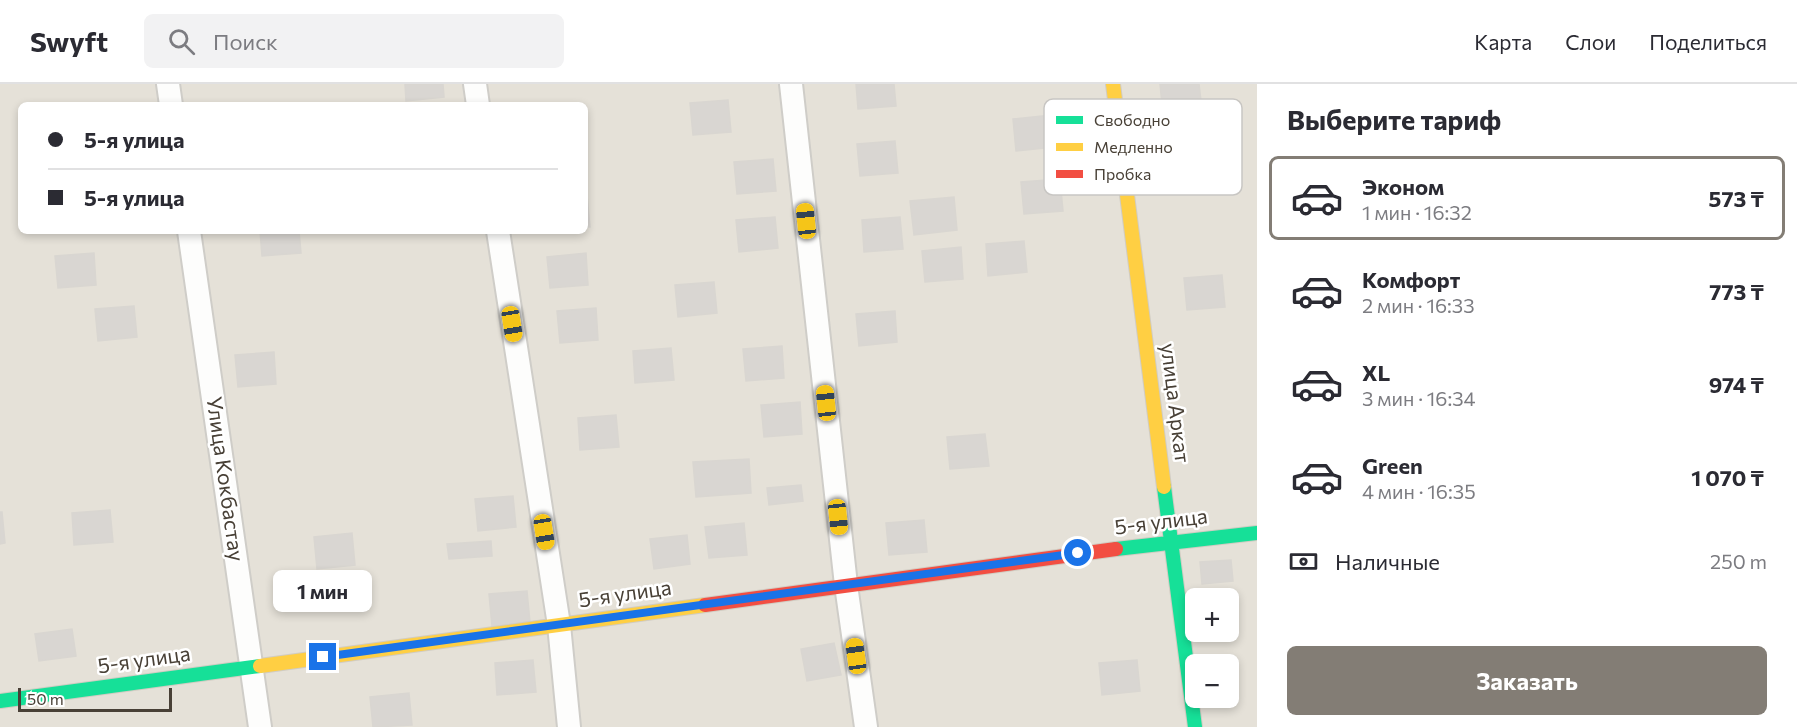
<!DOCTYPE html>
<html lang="ru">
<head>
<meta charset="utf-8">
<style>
  :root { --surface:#fff; --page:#f2f2f3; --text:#2b2b33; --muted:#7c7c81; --line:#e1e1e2; --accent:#837d75 }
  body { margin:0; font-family:Commissioner,sans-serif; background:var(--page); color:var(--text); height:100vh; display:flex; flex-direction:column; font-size:22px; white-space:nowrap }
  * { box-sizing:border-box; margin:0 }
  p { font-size:20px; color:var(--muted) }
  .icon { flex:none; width:33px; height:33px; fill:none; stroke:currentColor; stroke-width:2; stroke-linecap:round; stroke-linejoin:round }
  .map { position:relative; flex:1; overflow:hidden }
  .side { display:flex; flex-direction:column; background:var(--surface); width:540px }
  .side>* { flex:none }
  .banner { position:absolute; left:18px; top:18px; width:570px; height:132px; border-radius:9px; box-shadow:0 3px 9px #0003; display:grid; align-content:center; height:132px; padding:0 30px; background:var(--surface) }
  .fabs { position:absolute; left:1185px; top:504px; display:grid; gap:12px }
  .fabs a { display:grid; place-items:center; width:54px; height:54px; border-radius:9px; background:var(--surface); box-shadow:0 3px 9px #0003; font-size:30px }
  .scale { position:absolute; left:18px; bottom:15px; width:154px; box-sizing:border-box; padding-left:6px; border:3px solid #484036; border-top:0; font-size:16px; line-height:21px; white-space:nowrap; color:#484036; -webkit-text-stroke:4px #fff; paint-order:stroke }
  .end { position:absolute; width:27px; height:27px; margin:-14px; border:8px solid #1a73e8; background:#fff; box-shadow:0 0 0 3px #fff }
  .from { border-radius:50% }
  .bubble { position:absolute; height:42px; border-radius:9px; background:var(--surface); box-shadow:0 3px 9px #0003; font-size:20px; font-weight:700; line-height:42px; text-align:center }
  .car { position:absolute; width:18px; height:36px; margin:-18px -9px; border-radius:8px; box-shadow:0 0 4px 2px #0007; background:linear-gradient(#f5c518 24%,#345 0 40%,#f5c518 0 76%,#345 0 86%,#f5c518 0) }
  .banner b { display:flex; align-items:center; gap:21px; height:57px; font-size:22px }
  .banner b+b { border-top:2px solid var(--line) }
  .banner i { width:15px; height:15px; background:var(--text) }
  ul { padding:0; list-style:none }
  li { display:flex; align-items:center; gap:18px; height:84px; margin:0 12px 9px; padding:0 18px; border:3px solid transparent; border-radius:9px }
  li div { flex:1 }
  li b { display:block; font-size:22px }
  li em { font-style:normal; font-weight:700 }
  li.active { border-color:var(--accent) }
  li>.icon { width:54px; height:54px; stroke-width:1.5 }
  h2 { padding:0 30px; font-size:27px; line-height:72px }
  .pay { display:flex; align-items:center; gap:15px; height:66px; padding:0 30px; font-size:22px }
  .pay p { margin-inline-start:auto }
  .button { display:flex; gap:12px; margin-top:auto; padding:12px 30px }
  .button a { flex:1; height:69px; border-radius:9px; background:var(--accent); color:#fff; font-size:24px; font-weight:700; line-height:69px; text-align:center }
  header { display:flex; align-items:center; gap:36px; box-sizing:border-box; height:84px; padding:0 30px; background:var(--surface); border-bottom:2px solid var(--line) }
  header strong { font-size:28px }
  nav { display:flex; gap:33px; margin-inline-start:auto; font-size:21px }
  .search { width:420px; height:54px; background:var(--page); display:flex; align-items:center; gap:15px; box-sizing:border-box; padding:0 21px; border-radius:9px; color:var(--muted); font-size:22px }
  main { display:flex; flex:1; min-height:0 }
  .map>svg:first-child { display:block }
  .residential { fill:#e5e1d8; fill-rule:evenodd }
  .building { fill:#d9d6d2; stroke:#d9d6d1; stroke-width:1.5 }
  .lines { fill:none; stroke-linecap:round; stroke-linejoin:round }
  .street-casing { stroke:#cfcdc8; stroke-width:26 }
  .fast-casing { stroke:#d1ccc2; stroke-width:16 }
  .slow-casing { stroke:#d1ccc2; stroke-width:16 }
  .jam-casing { stroke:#d1ccc2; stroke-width:16 }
  .street { stroke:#fdfdfc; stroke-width:22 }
  .fast { stroke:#16e098; stroke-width:14 }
  .slow { stroke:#ffcf43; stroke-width:14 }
  .jam { stroke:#f24e42; stroke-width:14 }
  .route { stroke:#1a73e8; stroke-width:8 }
  .labels { text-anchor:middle; stroke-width:5; stroke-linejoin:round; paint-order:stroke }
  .street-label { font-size:21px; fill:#484036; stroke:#fff }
  .key { fill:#fff; stroke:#c8c6c3; stroke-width:1.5 }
  .key-label { font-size:16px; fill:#484036 }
</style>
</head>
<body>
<header>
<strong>Swyft</strong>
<div class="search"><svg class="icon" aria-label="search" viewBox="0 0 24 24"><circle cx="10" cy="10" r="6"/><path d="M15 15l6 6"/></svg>Поиск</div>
<nav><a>Карта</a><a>Слои</a><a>Поделиться</a></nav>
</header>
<main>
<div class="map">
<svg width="1257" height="643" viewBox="0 0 1257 643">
  <rect width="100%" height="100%" fill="#f1efeb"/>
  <path class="residential" d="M0,0H1257V643H0ZM21,21H585V147H21ZM1196,514H1228V548H1196ZM1196,580H1228V614H1196Z"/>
  <path class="building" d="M405,0H443L444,13L406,17Z
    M856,0H894L896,22L858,25Z
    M1160,0H1199L1201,17L1162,20Z
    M728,16L731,48L693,51L690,19Z
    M1051,31L1054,63L1016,67L1013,35Z
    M895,57L898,89L860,92L857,60Z
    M773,75L776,107L737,110L734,78Z
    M1060,95L1063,127L1024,130L1021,98Z
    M585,111H587L590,143H585Z
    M954,113L957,146L914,151L910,117Z
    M775,133L778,164L739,168L736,136Z
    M900,133L903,165L864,168L862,136Z
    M260,147H299L301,169L262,172Z
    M1024,157L1027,188L988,192L986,160Z
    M961,163L963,195L925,198L922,167Z
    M94,169L96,201L58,204L55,172Z
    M586,169L588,201L550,204L547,173Z
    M1222,191L1225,223L1187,226L1184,194Z
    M714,198L717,229L678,233L675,201Z
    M134,222L137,253L98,257L95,225Z
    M596,224L598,256L560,259L557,227Z
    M895,227L897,258L859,262L856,230Z
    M782,262L784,294L746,297L743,265Z
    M671,264L674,296L635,299L633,267Z
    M274,268L276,300L238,303L235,271Z
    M800,318L802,350L764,353L761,321Z
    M616,331L619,363L580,366L578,334Z
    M985,350L989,382L950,385L947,353Z
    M749,375L751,409L696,413L693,378Z
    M801,401L803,417L769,421L767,404Z
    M513,412L516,443L478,447L475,415Z
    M110,426L113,458L74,461L72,429Z
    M0,428H2L5,459L0,460Z
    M924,436L927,468L889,471L886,439Z
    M744,439L747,471L709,474L705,443Z
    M352,449L355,481L317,485L314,453Z
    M687,451L690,480L654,485L650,455Z
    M491,457L492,472L449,475L447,460Z
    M1231,476L1233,497L1202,500L1200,478Z
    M527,507L530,538L492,542L489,510Z
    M72,545L76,572L39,577L35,550Z
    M834,559L841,591L807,597L801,565Z
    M533,576L536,608L497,611L495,579Z
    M1137,576L1140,607L1102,611L1099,579Z
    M409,609L412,641L373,643L370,613Z"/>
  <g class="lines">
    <g class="street-casing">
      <path id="street" d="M168,0L171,21
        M475,0L478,21
        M791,0L846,501L866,643
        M189,147L260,643
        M498,147L559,541L569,643"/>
    </g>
    <g class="fast-casing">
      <path id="fast" d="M1164,403L1195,643
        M1116,465L1257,449
        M0,617L260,582"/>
    </g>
    <g class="slow-casing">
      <path id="slow" d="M1113,0L1164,403
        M260,582L705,521"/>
    </g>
    <g class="jam-casing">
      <path id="jam" d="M705,521L1116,465"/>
    </g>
    <use href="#street" class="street"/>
    <use href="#fast" class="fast"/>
    <use href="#slow" class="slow"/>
    <use href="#jam" class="jam"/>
  </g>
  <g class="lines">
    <path class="route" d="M323,573L1078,469"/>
  </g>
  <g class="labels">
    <g class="street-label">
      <text transform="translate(1175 319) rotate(83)" y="7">улица Аркат</text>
      <text transform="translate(225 395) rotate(82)" y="7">Улица Кокбастау</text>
      <text transform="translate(1161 438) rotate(-7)" y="7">5-я улица</text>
      <text transform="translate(625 510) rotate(-8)" y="7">5-я улица</text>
      <text transform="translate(144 576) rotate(-8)" y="7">5-я улица</text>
    </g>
  </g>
  <rect x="1044" y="15" width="198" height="96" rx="9" class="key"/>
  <rect x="1056" y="32" width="27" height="8" fill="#16e098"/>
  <rect x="1056" y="59" width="27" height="8" fill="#ffcf43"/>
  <rect x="1056" y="86" width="27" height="8" fill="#f24e42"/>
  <g class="key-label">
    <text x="1094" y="42">Свободно</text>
    <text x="1094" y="69">Медленно</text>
    <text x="1094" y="96">Пробка</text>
  </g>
</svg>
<div class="fabs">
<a>+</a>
<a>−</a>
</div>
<div class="scale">50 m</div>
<i class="end from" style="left:1078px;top:469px"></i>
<i class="end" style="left:323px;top:573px"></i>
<div class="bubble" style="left:273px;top:486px;width:99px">1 мин</div>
<i class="car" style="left:806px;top:137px;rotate:354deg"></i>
<i class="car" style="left:512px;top:240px;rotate:171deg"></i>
<i class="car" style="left:826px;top:319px;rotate:354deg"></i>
<i class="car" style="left:838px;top:433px;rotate:174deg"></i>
<i class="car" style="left:544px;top:448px;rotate:171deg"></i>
<i class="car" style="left:856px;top:572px;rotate:352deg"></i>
<div class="banner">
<b><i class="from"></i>5-я улица</b>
<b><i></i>5-я улица</b>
</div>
</div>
<section class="side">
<h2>Выберите тариф</h2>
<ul>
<li class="active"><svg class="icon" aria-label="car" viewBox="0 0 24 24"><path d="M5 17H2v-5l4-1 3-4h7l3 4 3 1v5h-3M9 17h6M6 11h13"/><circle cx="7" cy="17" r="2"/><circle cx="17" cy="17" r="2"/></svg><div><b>Эконом</b><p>1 мин · 16:32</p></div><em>573 ₸</em></li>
<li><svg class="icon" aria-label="car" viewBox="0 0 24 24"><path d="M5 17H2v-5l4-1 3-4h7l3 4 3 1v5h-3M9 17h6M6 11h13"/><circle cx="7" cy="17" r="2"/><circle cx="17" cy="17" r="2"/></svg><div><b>Комфорт</b><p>2 мин · 16:33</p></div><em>773 ₸</em></li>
<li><svg class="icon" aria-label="car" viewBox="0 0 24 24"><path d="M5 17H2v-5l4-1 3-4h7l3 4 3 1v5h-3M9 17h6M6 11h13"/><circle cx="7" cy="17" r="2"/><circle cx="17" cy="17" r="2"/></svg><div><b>XL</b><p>3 мин · 16:34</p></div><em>974 ₸</em></li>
<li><svg class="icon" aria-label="car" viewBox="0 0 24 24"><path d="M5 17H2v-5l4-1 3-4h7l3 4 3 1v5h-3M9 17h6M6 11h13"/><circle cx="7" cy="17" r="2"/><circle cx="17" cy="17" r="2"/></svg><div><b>Green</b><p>4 мин · 16:35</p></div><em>1 070 ₸</em></li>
</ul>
<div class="pay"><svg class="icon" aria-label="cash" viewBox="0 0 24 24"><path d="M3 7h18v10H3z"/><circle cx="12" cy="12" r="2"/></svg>Наличные<p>250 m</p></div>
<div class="button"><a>Заказать</a></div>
</section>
</main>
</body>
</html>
